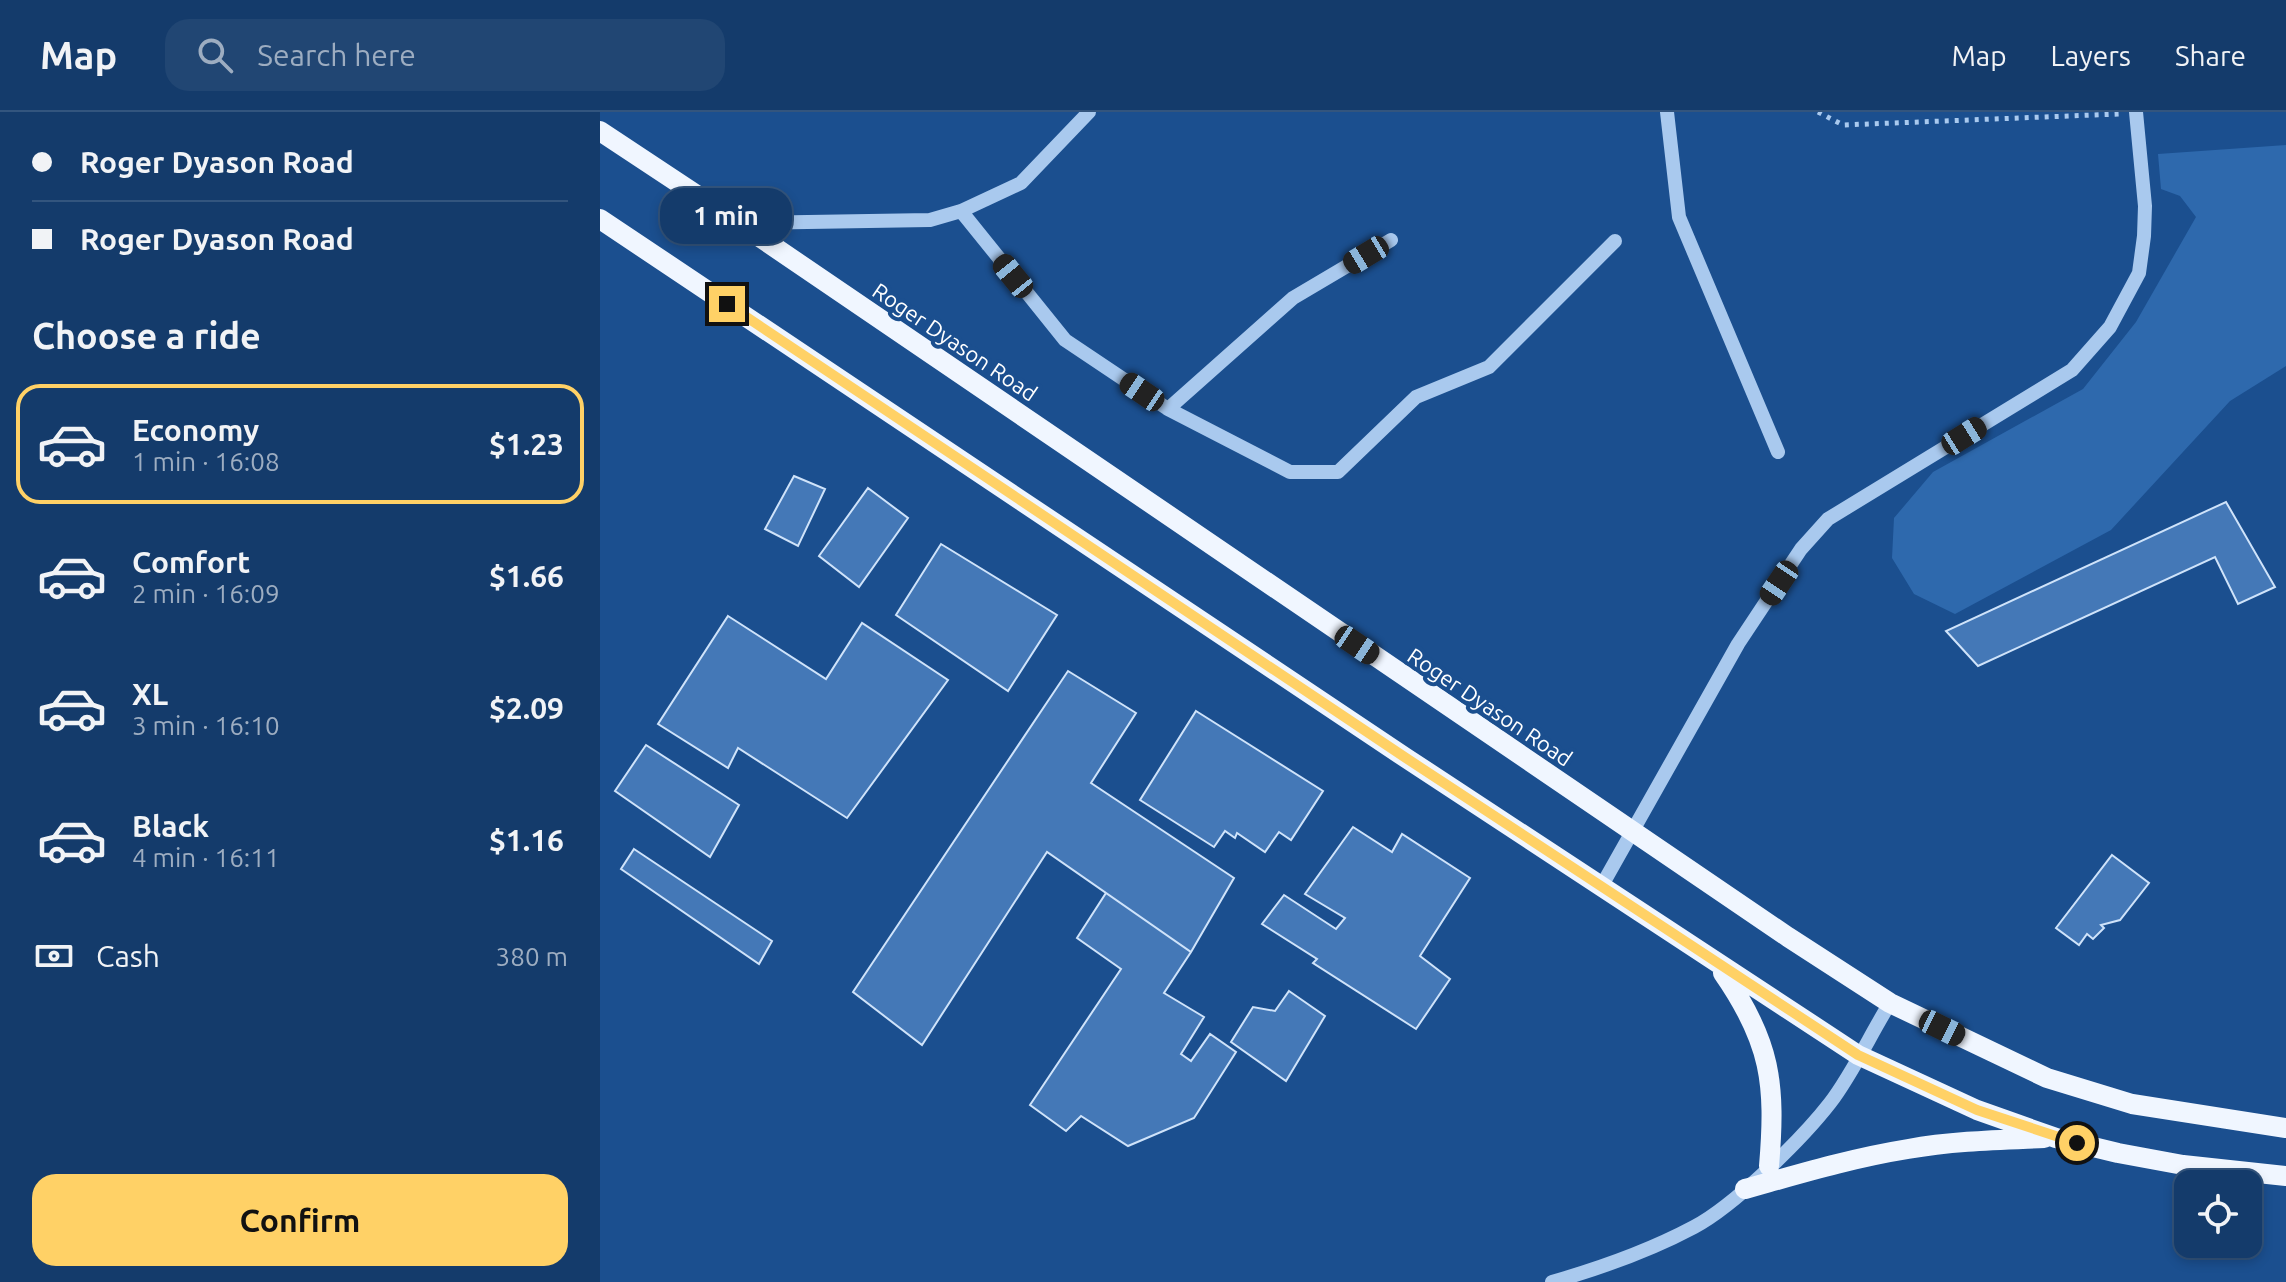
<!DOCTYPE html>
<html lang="en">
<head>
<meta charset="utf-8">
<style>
  :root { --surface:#143b6b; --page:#214673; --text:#f1f3f6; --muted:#9dadc1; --line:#33557e; --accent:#ffd166 }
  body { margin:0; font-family:Ubuntu,sans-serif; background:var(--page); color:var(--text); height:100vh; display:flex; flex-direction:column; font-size:30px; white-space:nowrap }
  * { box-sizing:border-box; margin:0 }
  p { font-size:26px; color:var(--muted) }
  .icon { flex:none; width:44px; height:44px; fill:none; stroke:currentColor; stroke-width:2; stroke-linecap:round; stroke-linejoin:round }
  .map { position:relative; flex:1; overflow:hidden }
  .details { display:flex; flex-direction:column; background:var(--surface); width:600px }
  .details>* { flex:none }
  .hud { display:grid; align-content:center; height:176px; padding:0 32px; background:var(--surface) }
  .controls { position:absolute; left:1574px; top:1058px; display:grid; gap:16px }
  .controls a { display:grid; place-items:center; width:88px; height:88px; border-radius:16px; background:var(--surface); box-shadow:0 4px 12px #0003,0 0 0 2px var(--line); font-size:40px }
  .end { position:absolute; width:36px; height:36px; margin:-18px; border:10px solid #ffd166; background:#111; box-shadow:0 0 0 4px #111 }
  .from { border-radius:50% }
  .bubble { position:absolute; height:56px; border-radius:24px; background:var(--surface); box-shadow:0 4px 12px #0003,0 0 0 2px var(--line); font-size:26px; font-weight:700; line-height:56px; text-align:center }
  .car { position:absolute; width:24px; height:48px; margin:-24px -12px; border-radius:10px; box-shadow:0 0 6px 2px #0007; background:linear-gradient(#222 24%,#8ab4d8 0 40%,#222 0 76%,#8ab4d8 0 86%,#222 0) }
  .hud b { display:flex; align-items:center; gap:28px; height:76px; font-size:30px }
  .hud b+b { border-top:2px solid var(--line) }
  .hud i { width:20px; height:20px; background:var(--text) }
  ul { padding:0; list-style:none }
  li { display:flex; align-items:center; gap:24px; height:120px; margin:0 16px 12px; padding:0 16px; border:4px solid transparent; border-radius:24px }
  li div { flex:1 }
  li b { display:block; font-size:30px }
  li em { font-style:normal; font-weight:700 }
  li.selected { border-color:var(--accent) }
  li>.icon { width:72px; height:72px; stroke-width:1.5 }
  h2 { padding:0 32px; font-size:36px; line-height:96px }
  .pay { display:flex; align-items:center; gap:20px; height:88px; padding:0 32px; font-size:30px }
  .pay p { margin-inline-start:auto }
  .button { display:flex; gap:16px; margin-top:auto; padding:16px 32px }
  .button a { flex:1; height:92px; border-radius:24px; background:var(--accent); color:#111; font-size:32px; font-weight:700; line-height:92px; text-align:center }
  header { display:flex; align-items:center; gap:48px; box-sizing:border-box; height:112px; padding:0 40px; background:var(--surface); border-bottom:2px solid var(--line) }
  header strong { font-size:38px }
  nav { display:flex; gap:44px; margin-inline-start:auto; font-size:28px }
  .search { width:560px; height:72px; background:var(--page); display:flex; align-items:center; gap:20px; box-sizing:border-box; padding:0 28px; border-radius:24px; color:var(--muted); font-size:30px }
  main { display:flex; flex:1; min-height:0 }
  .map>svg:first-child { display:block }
  .green { fill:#2e69ad }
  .building { fill:#4478b7; stroke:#cfe3fa; stroke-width:2 }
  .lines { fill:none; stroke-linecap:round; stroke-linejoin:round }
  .path { stroke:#a9c9ee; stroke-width:5; stroke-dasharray:4 6; stroke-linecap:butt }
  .minor { stroke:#a9c9ee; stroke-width:14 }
  .major { stroke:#f0f6ff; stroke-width:20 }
  .route { stroke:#ffd166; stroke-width:10 }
  .labels { text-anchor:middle; stroke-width:8; stroke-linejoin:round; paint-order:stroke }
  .street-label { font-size:22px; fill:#fff; stroke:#1b4f8f }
</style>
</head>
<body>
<header>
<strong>Map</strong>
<div class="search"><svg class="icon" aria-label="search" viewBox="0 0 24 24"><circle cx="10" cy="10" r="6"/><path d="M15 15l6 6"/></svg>Search here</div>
<nav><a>Map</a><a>Layers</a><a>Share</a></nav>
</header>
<main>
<section class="details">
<div class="hud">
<b><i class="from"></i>Roger Dyason Road</b>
<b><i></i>Roger Dyason Road</b>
</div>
<h2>Choose a ride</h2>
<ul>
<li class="selected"><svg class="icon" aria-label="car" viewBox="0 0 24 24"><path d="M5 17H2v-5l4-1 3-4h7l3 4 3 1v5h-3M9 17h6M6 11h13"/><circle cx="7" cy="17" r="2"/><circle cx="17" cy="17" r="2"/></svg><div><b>Economy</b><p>1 min · 16:08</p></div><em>$1.23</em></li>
<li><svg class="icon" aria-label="car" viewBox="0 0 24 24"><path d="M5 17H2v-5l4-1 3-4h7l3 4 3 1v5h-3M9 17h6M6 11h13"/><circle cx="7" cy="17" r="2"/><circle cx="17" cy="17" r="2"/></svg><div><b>Comfort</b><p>2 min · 16:09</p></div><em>$1.66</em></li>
<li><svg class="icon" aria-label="car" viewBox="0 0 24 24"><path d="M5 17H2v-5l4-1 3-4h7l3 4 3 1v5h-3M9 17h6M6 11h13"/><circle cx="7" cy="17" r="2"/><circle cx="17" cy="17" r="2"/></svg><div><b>XL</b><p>3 min · 16:10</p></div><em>$2.09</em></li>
<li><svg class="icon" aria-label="car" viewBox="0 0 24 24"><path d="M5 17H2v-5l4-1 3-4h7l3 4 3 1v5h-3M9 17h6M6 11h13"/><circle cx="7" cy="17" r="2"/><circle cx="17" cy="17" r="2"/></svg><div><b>Black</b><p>4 min · 16:11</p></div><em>$1.16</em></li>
</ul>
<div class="pay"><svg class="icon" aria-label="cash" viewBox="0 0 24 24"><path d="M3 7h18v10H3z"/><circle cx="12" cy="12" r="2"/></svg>Cash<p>380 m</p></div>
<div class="button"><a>Confirm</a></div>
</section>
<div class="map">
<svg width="1686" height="1170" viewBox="0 0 1686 1170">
  <rect width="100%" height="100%" fill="#1b4f8f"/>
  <path class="green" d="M1686,33V254L1630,289L1511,418L1355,502L1314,482L1292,446L1294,406L1333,360L1483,277L1536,210L1596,105L1580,84L1561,77L1558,42Z"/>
  <path class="building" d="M194,364L225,377L198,434L165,417Z
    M268,376L308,406L259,475L219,444Z
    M1626,390L1675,475L1638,492L1615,445L1378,554L1346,519Z
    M341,432L457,503L408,579L296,503Z
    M128,504L226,567L262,511L348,568L247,706L138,636L128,656L58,612Z
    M468,559L536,601L491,671L634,766L591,840L447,740L322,933L253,880Z
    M596,599L723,679L691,728L679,720L665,740L637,721L635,726L625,719L614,735L540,688Z
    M46,633L139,693L110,745L15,679Z
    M753,715L792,740L802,722L870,766L820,844L850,867L816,917L713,851L717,847L662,812L684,783L736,817L745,806L705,782Z
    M34,737L172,829L159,852L21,757Z
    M1512,743L1549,771L1520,808L1501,813L1504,816L1493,827L1487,822L1479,833L1456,816Z
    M506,781L591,840L564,881L604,905L581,942L591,949L610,922L636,940L594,1006L528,1034L481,1004L466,1019L430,993L521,857L477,826Z
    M689,879L725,904L686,969L631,930L653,895L675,899Z"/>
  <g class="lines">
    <path class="path" d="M1218,0L1243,13L1519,2"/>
    <path class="minor" d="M1067,0L1079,105L1178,340
      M361,99L465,228L568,297L693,186L791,128
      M139,111L330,108L361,99L421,71L489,0
      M568,297L690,360H738L816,285L889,255L1015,129
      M1001,775L1138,532L1201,437L1228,407L1472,258L1510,215L1539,161L1544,124L1545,94L1536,0
      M952,1170C1001,1156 1049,1139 1094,1115C1134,1094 1202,1027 1230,991C1253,961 1270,923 1290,891"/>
    <path class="major" d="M0,19L139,111L1188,825L1290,891L1447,966L1532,992L1686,1016
      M0,107L806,646L1258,943L1377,998L1456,1026L1518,1041L1583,1053L1686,1064
      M1123,861C1171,930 1176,972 1169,1054
      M1145,1077C1199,1062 1252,1046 1308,1037C1353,1029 1398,1028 1444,1026"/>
  </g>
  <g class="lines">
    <path class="route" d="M127,192L806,646L1258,943L1377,998L1477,1031"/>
  </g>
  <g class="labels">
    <g class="street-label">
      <text transform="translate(355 230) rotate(34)" y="8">Roger Dyason Road</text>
      <text transform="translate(890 595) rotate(34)" y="8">Roger Dyason Road</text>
    </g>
  </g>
</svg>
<div class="controls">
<a><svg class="icon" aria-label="locate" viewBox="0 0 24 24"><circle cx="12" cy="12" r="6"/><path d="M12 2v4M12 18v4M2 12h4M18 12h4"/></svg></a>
</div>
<i class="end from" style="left:1477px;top:1031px"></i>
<i class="end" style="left:127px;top:192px"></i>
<div class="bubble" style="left:60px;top:76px;width:132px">1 min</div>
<i class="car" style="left:766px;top:143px;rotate:239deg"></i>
<i class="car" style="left:413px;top:164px;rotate:321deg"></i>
<i class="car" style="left:542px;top:280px;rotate:304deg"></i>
<i class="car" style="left:1364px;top:324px;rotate:58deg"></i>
<i class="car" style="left:1179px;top:471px;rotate:214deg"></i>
<i class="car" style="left:757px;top:533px;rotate:124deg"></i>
<i class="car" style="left:1342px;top:916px;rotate:116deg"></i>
</div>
</main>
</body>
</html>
